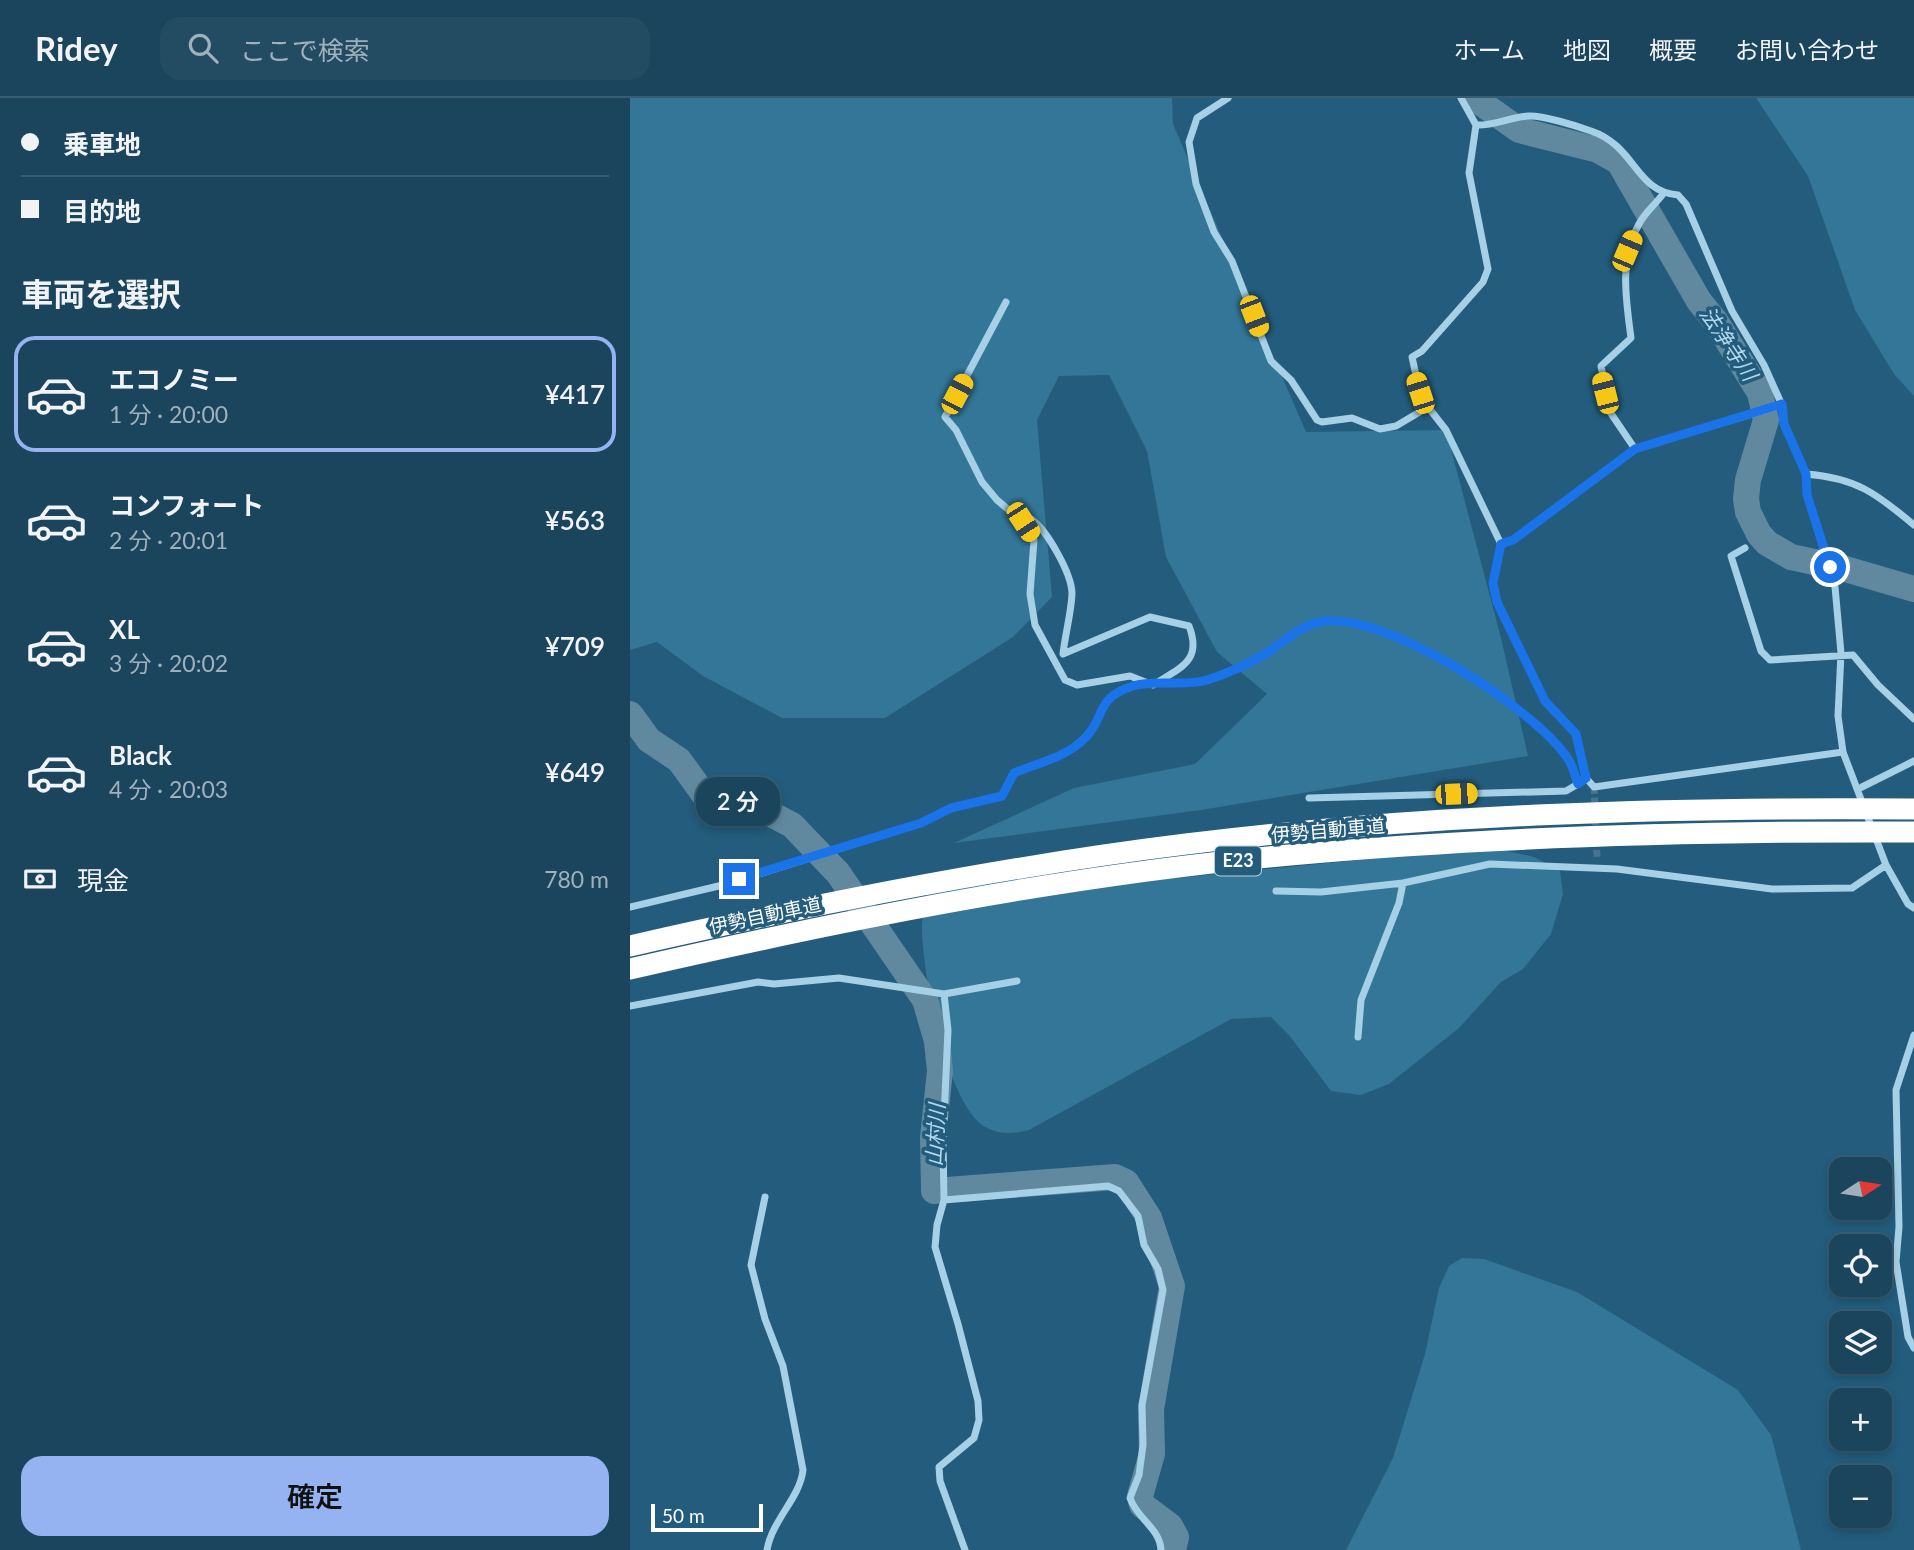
<!DOCTYPE html>
<html lang="ja">
<head>
<meta charset="utf-8">
<style>
  :root { --surface:#1a455d; --page:#234c63; --text:#f1f3f6; --muted:#9fb1bc; --line:#385d72; --accent:#95b2f1 }
  body { margin:0; font-family:Lato,"Noto Sans JP",sans-serif; background:var(--page); color:var(--text); height:100vh; display:flex; flex-direction:column; font-size:26px; white-space:nowrap }
  * { box-sizing:border-box; margin:0 }
  p { font-size:23px; color:var(--muted) }
  .icon { flex:none; width:38px; height:38px; fill:none; stroke:currentColor; stroke-width:2; stroke-linecap:round; stroke-linejoin:round }
  .map { position:relative; flex:1; overflow:hidden }
  .drawer { display:flex; flex-direction:column; background:var(--surface); width:630px }
  .drawer>* { flex:none }
  .top-card { display:grid; align-content:center; height:154px; padding:0 21px; background:var(--surface) }
  .needle { width:46px; rotate:78deg }
  .fabs { position:absolute; left:1199px; top:1059px; display:grid; gap:14px }
  .fabs a { display:grid; place-items:center; width:63px; height:63px; border-radius:14px; background:var(--surface); box-shadow:0 4px 10px #0003,0 0 0 2px var(--line); font-size:35px }
  .scale { position:absolute; left:21px; bottom:18px; width:112px; box-sizing:border-box; padding-left:7px; border:4px solid #fff; border-top:0; font-size:19px; line-height:24px; white-space:nowrap; color:#fff; -webkit-text-stroke:5px #235c7c; paint-order:stroke }
  .end { position:absolute; width:32px; height:32px; margin:-16px; border:9px solid #1a73e8; background:#fff; box-shadow:0 0 0 4px #fff }
  .from { border-radius:50% }
  .bubble { position:absolute; height:49px; border-radius:21px; background:var(--surface); box-shadow:0 4px 10px #0003,0 0 0 2px var(--line); font-size:23px; font-weight:600; line-height:49px; text-align:center }
  .car { position:absolute; width:21px; height:42px; margin:-21px -10px; border-radius:9px; box-shadow:0 0 5px 2px #0007; background:linear-gradient(#f5c518 24%,#345 0 40%,#f5c518 0 76%,#345 0 86%,#f5c518 0) }
  .top-card b { display:flex; align-items:center; gap:24px; height:66px; font-size:26px }
  .top-card b+b { border-top:2px solid var(--line) }
  .top-card i { width:18px; height:18px; background:var(--text) }
  ul { padding:0; list-style:none }
  li { display:flex; align-items:center; gap:21px; height:116px; margin:0 14px 10px; padding:0 7px; border:4px solid transparent; border-radius:21px }
  li div { flex:1 }
  li b { display:block; font-size:26px }
  li em { font-style:normal; font-weight:600 }
  li.on { border-color:var(--accent) }
  li>.icon { width:63px; height:63px; stroke-width:1.5 }
  h2 { padding:0 21px; font-size:32px; line-height:84px }
  .pay { display:flex; align-items:center; gap:18px; height:77px; padding:0 21px; font-size:26px }
  .pay p { margin-inline-start:auto }
  .button { display:flex; gap:14px; margin-top:auto; padding:14px 21px }
  .button a { flex:1; height:80px; border-radius:21px; background:var(--accent); color:#111; font-size:28px; font-weight:600; line-height:80px; text-align:center }
  header { display:flex; align-items:center; gap:42px; box-sizing:border-box; height:98px; padding:0 35px; background:var(--surface); border-bottom:2px solid var(--line) }
  header strong { font-size:33px }
  nav { display:flex; gap:38px; margin-inline-start:auto; font-size:24px }
  .search { width:490px; height:63px; background:var(--page); display:flex; align-items:center; gap:18px; box-sizing:border-box; padding:0 24px; border-radius:21px; color:var(--muted); font-size:26px }
  main { display:flex; flex:1; min-height:0 }
  .map>svg:first-child { display:block }
  .green { fill:#337697 }
  .lines { fill:none; stroke-linecap:round; stroke-linejoin:round }
  .river { stroke:#6089a0; stroke-width:26 }
  .minor-tunnel { stroke:#447490; stroke-width:7; stroke-dasharray:7 3.5; stroke-linecap:butt }
  .minor { stroke:#a6d0e5; stroke-width:7 }
  .motorway { stroke:#fff; stroke-width:21 }
  .route { stroke:#1a73e8; stroke-width:9 }
  .labels { text-anchor:middle; stroke-width:7; stroke-linejoin:round; paint-order:stroke }
  .shield { fill:#235c7c; stroke:#bdced8; stroke-width:2 }
  .shield-label { font-size:18px; font-weight:bold; fill:#fff }
  .street-label { font-size:19px; fill:#fff; stroke:#235c7c }
  .water-label { font-size:21px; font-style:italic; fill:#b2d9ed; stroke:#235c7c }
</style>
</head>
<body>
<header>
<strong>Ridey</strong>
<div class="search"><svg class="icon" aria-label="search" viewBox="0 0 24 24"><circle cx="10" cy="10" r="6"/><path d="M15 15l6 6"/></svg>ここで検索</div>
<nav><a>ホーム</a><a>地図</a><a>概要</a><a>お問い合わせ</a></nav>
</header>
<main>
<section class="drawer">
<div class="top-card">
<b><i class="from"></i>乗車地</b>
<b><i></i>目的地</b>
</div>
<h2>車両を選択</h2>
<ul>
<li class="on"><svg class="icon" aria-label="car" viewBox="0 0 24 24"><path d="M5 17H2v-5l4-1 3-4h7l3 4 3 1v5h-3M9 17h6M6 11h13"/><circle cx="7" cy="17" r="2"/><circle cx="17" cy="17" r="2"/></svg><div><b>エコノミー</b><p>1 分 · 20:00</p></div><em>¥417</em></li>
<li><svg class="icon" aria-label="car" viewBox="0 0 24 24"><path d="M5 17H2v-5l4-1 3-4h7l3 4 3 1v5h-3M9 17h6M6 11h13"/><circle cx="7" cy="17" r="2"/><circle cx="17" cy="17" r="2"/></svg><div><b>コンフォート</b><p>2 分 · 20:01</p></div><em>¥563</em></li>
<li><svg class="icon" aria-label="car" viewBox="0 0 24 24"><path d="M5 17H2v-5l4-1 3-4h7l3 4 3 1v5h-3M9 17h6M6 11h13"/><circle cx="7" cy="17" r="2"/><circle cx="17" cy="17" r="2"/></svg><div><b>XL</b><p>3 分 · 20:02</p></div><em>¥709</em></li>
<li><svg class="icon" aria-label="car" viewBox="0 0 24 24"><path d="M5 17H2v-5l4-1 3-4h7l3 4 3 1v5h-3M9 17h6M6 11h13"/><circle cx="7" cy="17" r="2"/><circle cx="17" cy="17" r="2"/></svg><div><b>Black</b><p>4 分 · 20:03</p></div><em>¥649</em></li>
</ul>
<div class="pay"><svg class="icon" aria-label="cash" viewBox="0 0 24 24"><path d="M3 7h18v10H3z"/><circle cx="12" cy="12" r="2"/></svg>現金<p>780 m</p></div>
<div class="button"><a>確定</a></div>
</section>
<div class="map">
<svg width="1284" height="1452" viewBox="0 0 1284 1452">
  <rect width="100%" height="100%" fill="#235c7c"/>
  <path class="green" d="M0,0H542L543,26L676,334L816,332L871,540L898,658L571,712L324,745L444,690L565,666L637,596L587,554L536,459L517,353L479,277L429,278L407,322L422,499L383,539L255,620H152L73,578L27,544L0,552Z
    M1126,0H1284V298L1264,276L1225,212L1178,78Z
    M860,749L904,759L930,773L933,796L921,836L893,871L871,884L829,930L759,986L731,997L701,993L659,937L641,919L601,921L399,1032C383,1036 372,1037 357,1030C317,1011 292,873 292,830C292,817 296,802 298,788L313,778L515,783Z
    M832,1160L854,1161L947,1194L1108,1292L1141,1337L1171,1452H716L763,1360L795,1256L809,1190L819,1168Z"/>
  <g class="lines">
    <path class="river" d="M844,0L889,32L968,52L989,64L1069,203L1086,224L1130,295L1136,322L1118,382L1116,401L1118,414L1129,436L1137,445L1161,459L1212,470L1284,491
      M0,616L19,642L49,662L75,698L91,712L103,717L139,715L162,727L208,775L295,902L307,943L310,973L303,1039L304,1093L485,1079L496,1084L519,1120L542,1188L521,1311L522,1356L510,1398L512,1407L540,1428L546,1439L543,1452"/>
    <path class="minor-tunnel" d="M964,689L967,759"/>
    <path class="minor" d="M598,0L567,20L559,44L566,86L584,134L602,163L641,263L661,282L687,322L692,324L722,320L750,331L766,328L798,309L816,332L871,446
      M831,0L846,27C864,28 880,19 898,18C912,17 947,28 961,33C1006,48 1005,94 1048,97L1056,106L1102,213L1134,267L1152,307L1154,325L1176,376L1177,397L1205,489L1211,555L1208,618L1213,654L1256,767L1278,806L1284,810
      M376,204L315,319L326,332L352,384L367,402L393,424L404,442L400,496L405,527L435,582L447,587L500,578L523,587C549,570 573,564 559,528L520,519L433,556C435,537 441,516 442,496C442,476 417,432 401,421L393,424
      M1152,307L1005,351L883,442L871,446L863,485L867,504L915,603L946,636L956,680L964,689L1213,654
      M798,309L790,295L782,259L792,253L853,184L858,171L839,75L846,27
      M1005,351L980,314L971,268L1001,240C996,201 989,162 1009,126C1015,114 1025,107 1033,96
      M1176,376C1226,380 1246,395 1284,427
      M1115,450L1101,458L1131,553L1140,562L1223,557L1248,587L1284,621
      M1232,689L1284,663
      M679,700L936,693L948,686
      M646,793L691,794L773,785L860,766L987,771L1142,791L1222,790L1256,767
      M0,809L97,786L291,725L321,710L372,698L384,675C408,665 437,659 455,640C476,620 464,600 503,588C526,581 553,589 577,582C596,576 618,566 635,556C653,545 669,528 690,524C750,510 907,611 938,661C943,669 945,678 948,686L956,680
      M314,896L318,932L313,1042L314,1102L307,1127L305,1149L328,1226L348,1303L349,1322L344,1340L309,1369L310,1383L335,1452
      M0,908L128,884L144,886L209,880L314,896L387,883
      M1284,937L1266,992L1269,1129L1266,1164L1278,1239L1284,1250
      M728,939L731,902L769,805L773,785
      M135,1099L121,1167L135,1221L153,1268L173,1372C170,1400 142,1422 137,1452
      M314,1102L478,1088L489,1093L508,1118L514,1147L528,1171L533,1192L512,1307L513,1347L509,1377L500,1400C507,1421 530,1430 531,1452"/>
    <path class="motorway" d="M0,848C184,806 369,769 556,746C797,716 1042,709 1284,711
      M0,871C218,821 437,777 660,757C867,738 1076,733 1284,734"/>
  </g>
  <g class="lines">
    <path class="route" d="M109,781L291,725L321,710L372,698L384,675C408,665 437,659 455,640C476,620 464,600 503,588C526,581 553,589 577,582C596,576 618,566 635,556C653,545 669,528 690,524C750,510 906,611 938,661C943,668 945,678 948,686L956,680L946,636L915,603L867,504L863,485L871,446L883,442L1005,351L1152,306L1154,326L1176,376L1177,397L1200,469"/>
  </g>
  <g class="labels">
    <rect class="shield" x="585" y="748.5" width="46" height="29" rx="5"/>
    <g class="shield-label">
      <text x="608" y="769">E23</text>
    </g>
    <g class="street-label">
      <text transform="translate(698 732) rotate(-5)" y="7">伊勢自動車道</text>
      <text transform="translate(135 817) rotate(-12)" y="7">伊勢自動車道</text>
    </g>
    <g class="water-label">
      <text transform="translate(1098 246) rotate(56)" y="7">法浄寺川</text>
      <text transform="translate(306 1037) rotate(-87)" y="7">山村川</text>
    </g>
  </g>
</svg>
<div class="fabs">
<a><svg class="needle" viewBox="-14 -14 28 28"><path d="M0-13l5 13h-10z" fill="#e53935"/><path d="M0 13l5-13h-10z" fill="#9fb1bc"/></svg></a>
<a><svg class="icon" aria-label="locate" viewBox="0 0 24 24"><circle cx="12" cy="12" r="6"/><path d="M12 2v4M12 18v4M2 12h4M18 12h4"/></svg></a>
<a><svg class="icon" aria-label="layers" viewBox="0 0 24 24"><path d="M12 4l9 5-9 5-9-5zM3 14l9 5 9-5"/></svg></a>
<a>+</a>
<a>−</a>
</div>
<div class="scale">50 m</div>
<i class="end from" style="left:1200px;top:469px"></i>
<i class="end" style="left:109px;top:781px"></i>
<div class="bubble" style="left:66px;top:679px;width:84px">2 分</div>
<i class="car" style="left:997px;top:153px;rotate:23deg"></i>
<i class="car" style="left:624px;top:218px;rotate:159deg"></i>
<i class="car" style="left:790px;top:295px;rotate:342deg"></i>
<i class="car" style="left:975px;top:295px;rotate:346deg"></i>
<i class="car" style="left:327px;top:296px;rotate:28deg"></i>
<i class="car" style="left:393px;top:424px;rotate:147deg"></i>
<i class="car" style="left:826px;top:696px;rotate:88deg"></i>
</div>
</main>
</body>
</html>
